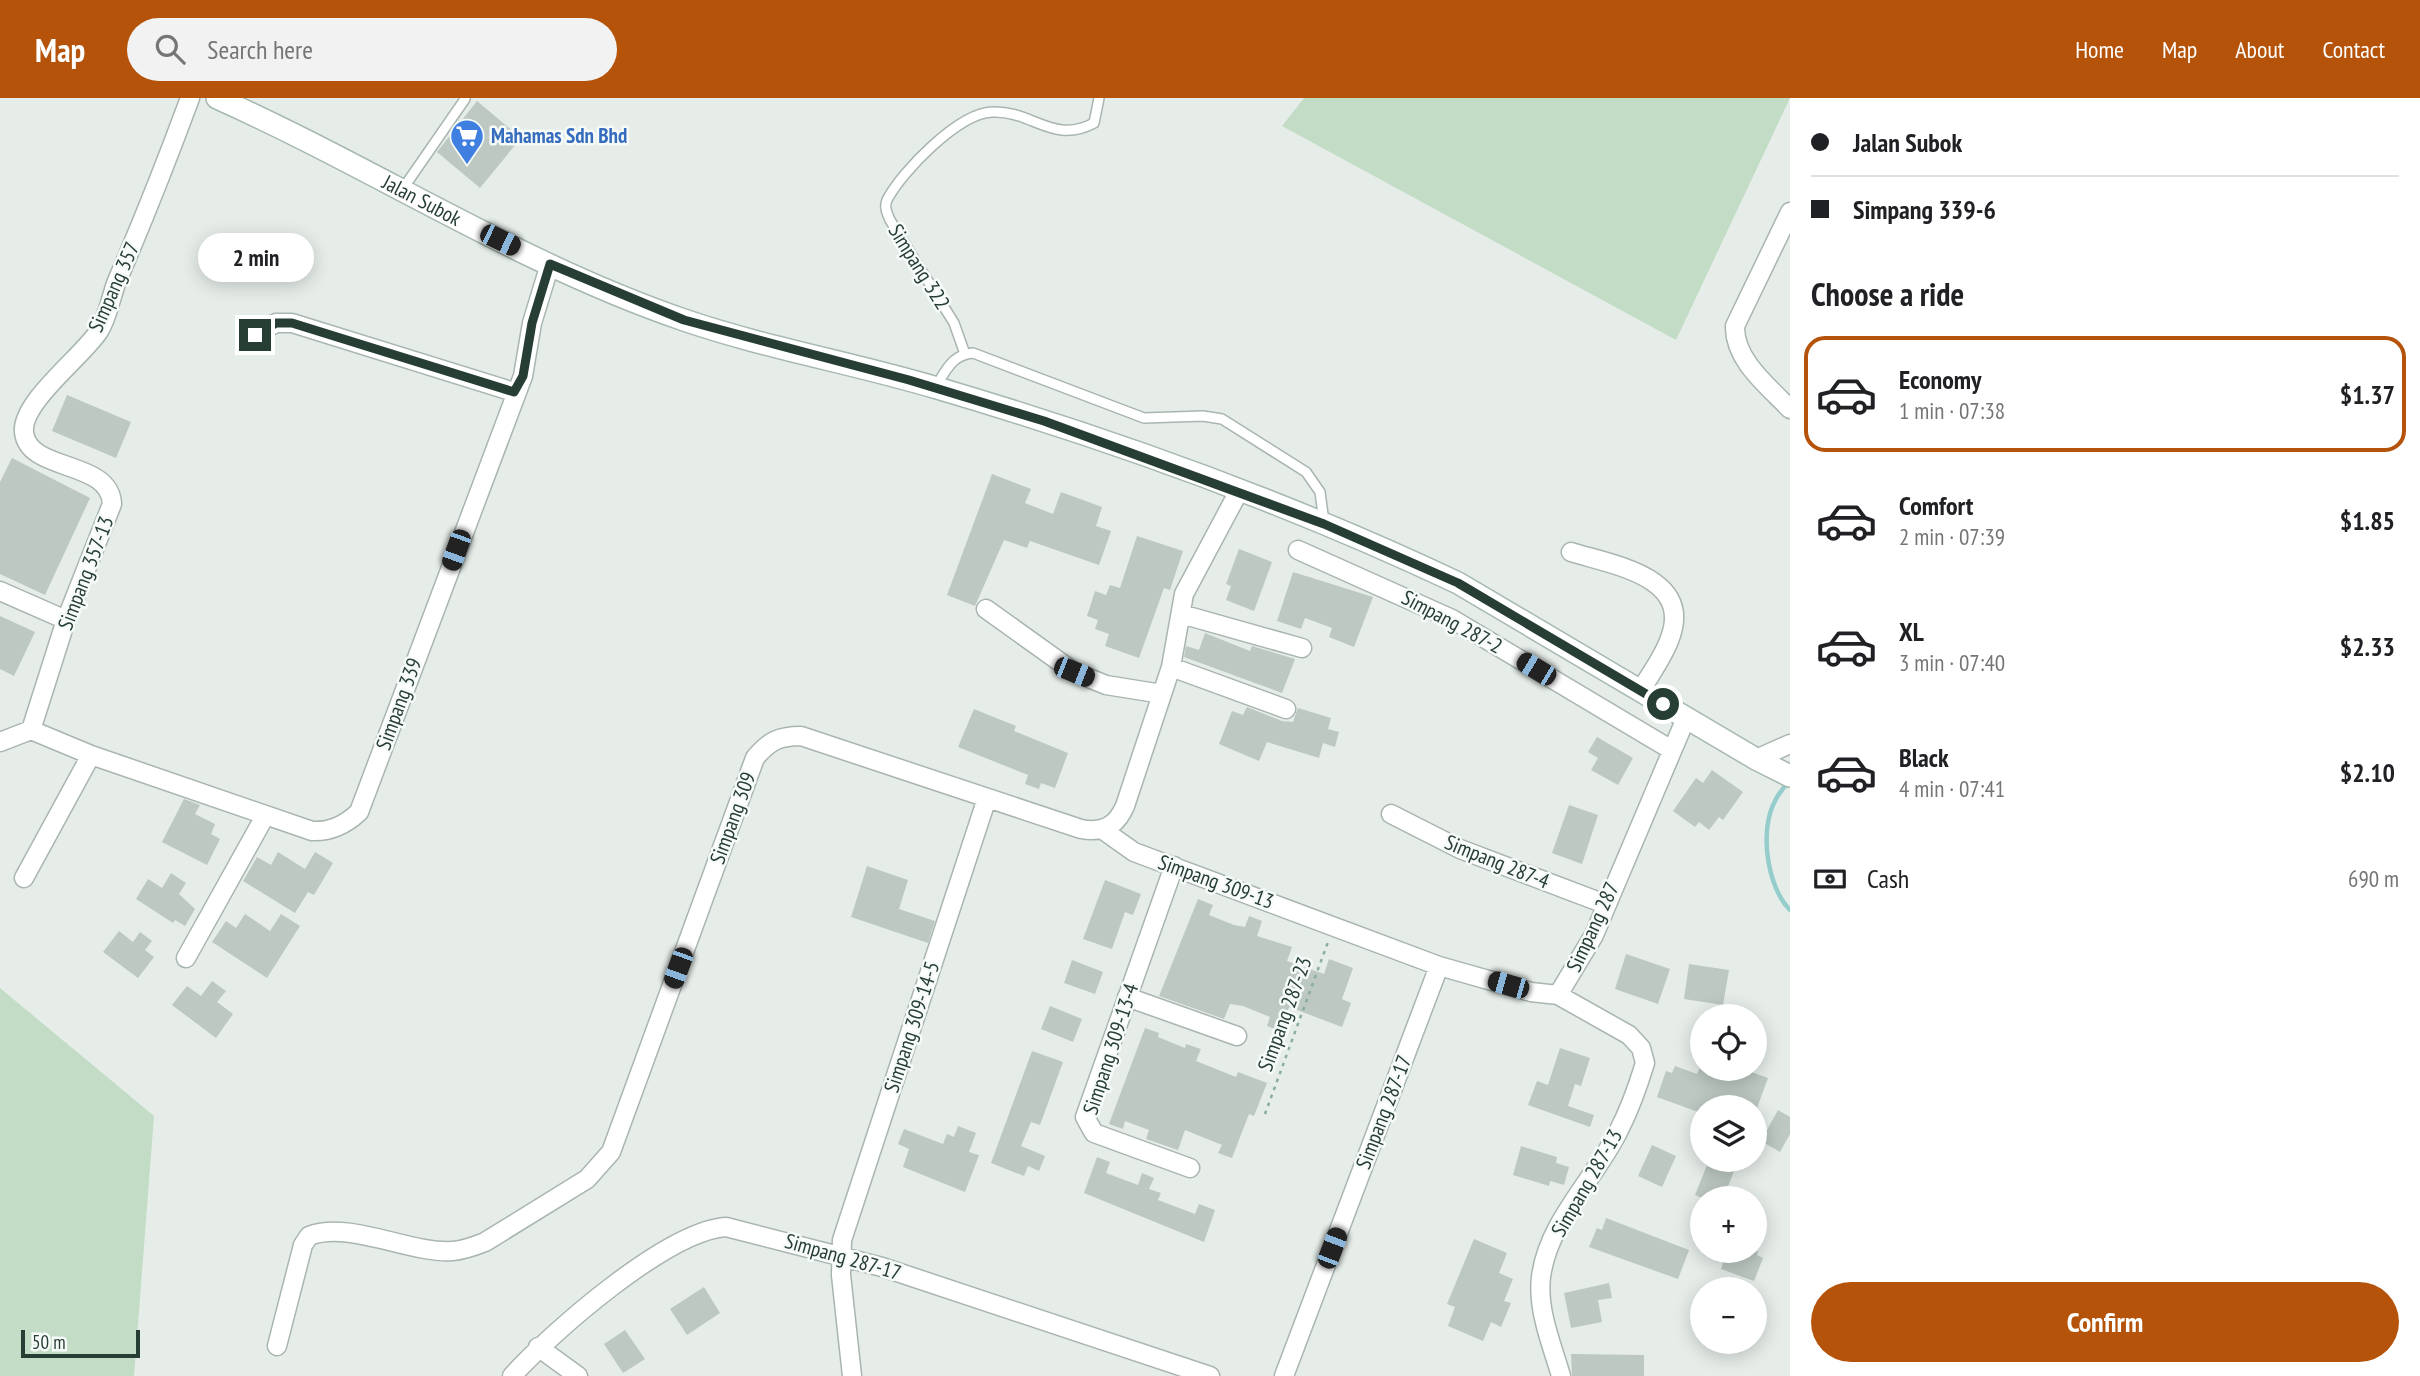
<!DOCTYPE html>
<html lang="en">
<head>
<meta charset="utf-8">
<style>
  :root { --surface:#fff; --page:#f2f2f2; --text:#202124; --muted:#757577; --line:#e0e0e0; --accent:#b45309 }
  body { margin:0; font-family:"PT Sans Narrow",sans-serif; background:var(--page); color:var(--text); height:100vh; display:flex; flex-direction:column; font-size:26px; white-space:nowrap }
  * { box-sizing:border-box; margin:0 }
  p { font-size:23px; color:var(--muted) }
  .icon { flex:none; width:38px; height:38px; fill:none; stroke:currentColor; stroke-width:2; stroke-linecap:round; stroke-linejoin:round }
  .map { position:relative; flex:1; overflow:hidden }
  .side { display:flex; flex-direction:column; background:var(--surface); width:630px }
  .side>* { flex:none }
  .banner { display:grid; align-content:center; height:154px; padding:0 21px; background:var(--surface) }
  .controls { position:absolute; left:1690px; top:906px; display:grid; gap:14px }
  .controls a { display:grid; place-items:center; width:77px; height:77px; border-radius:50%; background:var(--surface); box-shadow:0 4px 18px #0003; font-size:35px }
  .scale { position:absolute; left:21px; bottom:18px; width:119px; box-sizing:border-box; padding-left:7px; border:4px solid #273e34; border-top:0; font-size:19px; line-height:24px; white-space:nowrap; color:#273e34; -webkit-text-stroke:5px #f6faf8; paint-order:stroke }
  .end { position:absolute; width:32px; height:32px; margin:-16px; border:9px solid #273e34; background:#fff; box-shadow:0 0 0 4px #fff }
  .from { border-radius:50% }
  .bubble { position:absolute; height:49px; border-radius:24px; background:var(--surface); box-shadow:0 4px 18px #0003; font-size:23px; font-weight:700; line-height:49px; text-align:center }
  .car { position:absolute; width:21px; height:42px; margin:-21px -10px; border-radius:9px; box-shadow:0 0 5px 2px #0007; background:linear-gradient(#222 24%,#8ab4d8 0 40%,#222 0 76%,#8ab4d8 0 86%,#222 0) }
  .banner b { display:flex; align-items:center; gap:24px; height:66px; font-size:26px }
  .banner b+b { border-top:2px solid var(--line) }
  .banner i { width:18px; height:18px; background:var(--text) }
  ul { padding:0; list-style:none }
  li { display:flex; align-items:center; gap:21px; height:116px; margin:0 14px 10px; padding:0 7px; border:4px solid transparent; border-radius:21px }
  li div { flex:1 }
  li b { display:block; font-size:26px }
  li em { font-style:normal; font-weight:700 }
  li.active { border-color:var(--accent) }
  li>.icon { width:63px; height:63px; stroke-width:1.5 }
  h2 { padding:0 21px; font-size:32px; line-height:84px }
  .pay { display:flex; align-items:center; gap:18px; height:77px; padding:0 21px; font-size:26px }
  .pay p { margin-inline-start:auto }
  .button { display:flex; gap:14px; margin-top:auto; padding:14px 21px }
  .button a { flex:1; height:80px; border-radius:42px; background:var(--accent); color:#fff; font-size:28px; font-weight:700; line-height:80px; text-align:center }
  header { display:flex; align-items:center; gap:42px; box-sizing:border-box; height:98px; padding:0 35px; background:var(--accent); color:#fff }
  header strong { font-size:33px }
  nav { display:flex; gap:38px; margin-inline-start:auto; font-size:24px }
  .search { width:490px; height:63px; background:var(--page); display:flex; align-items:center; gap:18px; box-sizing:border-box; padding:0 24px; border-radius:38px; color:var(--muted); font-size:26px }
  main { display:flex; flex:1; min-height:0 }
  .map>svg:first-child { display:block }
  .green { fill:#c2dcc5 }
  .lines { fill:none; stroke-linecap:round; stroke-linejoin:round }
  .stream { stroke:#95cccc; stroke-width:4.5 }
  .building { fill:#bcc8c1 }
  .service-casing { stroke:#a9b5af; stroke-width:12 }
  .minor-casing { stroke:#a9b5af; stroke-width:21 }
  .secondary-casing { stroke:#a6b8af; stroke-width:24 }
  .path { stroke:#8aad9d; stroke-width:2.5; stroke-dasharray:3.5 5; stroke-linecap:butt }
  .service { stroke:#fff; stroke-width:9 }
  .minor { stroke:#fff; stroke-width:18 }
  .secondary { stroke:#fff; stroke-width:21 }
  .route { stroke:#273e34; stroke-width:9 }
  .labels { text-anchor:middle; stroke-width:5; stroke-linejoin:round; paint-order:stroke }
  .shop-label { font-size:21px; font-weight:bold; fill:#366cbe; stroke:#f6faf8; text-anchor:start }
  .street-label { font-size:21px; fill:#273e34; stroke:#f6faf8 }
</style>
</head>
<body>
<header>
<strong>Map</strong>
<div class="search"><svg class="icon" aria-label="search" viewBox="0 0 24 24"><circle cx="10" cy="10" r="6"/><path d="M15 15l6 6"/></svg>Search here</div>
<nav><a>Home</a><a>Map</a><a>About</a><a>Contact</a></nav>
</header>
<main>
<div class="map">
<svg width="1790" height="1278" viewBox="0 0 1790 1278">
  <rect width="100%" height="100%" fill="#e6ede9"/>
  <path class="green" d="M1304,0H1790L1676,242L1282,28Z
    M0,890L154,1018L134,1278H0Z"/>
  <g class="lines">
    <path class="stream" d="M1787,685C1783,691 1778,696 1775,703C1759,732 1767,789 1790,812"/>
  </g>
  <path class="building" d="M477,3L521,40L480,90L437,54Z
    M67,297L131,324L116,360L52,333Z
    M12,360L90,400L45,497L0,476V384Z
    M992,376L1031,391L1025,405L1053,416L1061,394L1102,409L1096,428L1111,433L1099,467L1030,443L1027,450L1004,442L975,508L947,497Z
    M1137,438L1183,453L1170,492L1164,490L1139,560L1105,548L1109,536L1095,531L1098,522L1087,518L1095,493L1106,497L1110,487L1120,490Z
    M1239,451L1272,464L1254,513L1226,502L1231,488L1226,486Z
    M1293,474L1373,499L1354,549L1329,539L1332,530L1305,520L1301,531L1277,523Z
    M0,518L35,534L14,578L0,571Z
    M1205,535L1250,553L1252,548L1295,561L1282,595L1184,559L1186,548L1199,552Z
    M1247,609L1282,623L1293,624L1298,610L1331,620L1328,631L1339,634L1335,649L1323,645L1319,660L1267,644L1259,663L1219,646L1232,613L1243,617Z
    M974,611L1016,628L1014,633L1068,655L1055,690L1041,685L1039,691L1025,686L1028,677L958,649Z
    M1597,639L1633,660L1618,687L1591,672L1598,660L1588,654Z
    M1712,672L1743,694L1723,722L1719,719L1709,732L1699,724L1695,729L1673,713L1696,680L1703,685Z
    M184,701L200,707L195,716L215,726L211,736L220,741L207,767L162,744Z
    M1569,707L1598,717L1582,766L1552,755Z
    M278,754L305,771L315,754L333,765L314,797L308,794L295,815L243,783L257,759L271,767Z
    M867,768L908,782L899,811L935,823L928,845L851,819Z
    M171,775L186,785L179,796L195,811L185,828L175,822L173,825L136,801L148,781L162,790Z
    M1105,782L1141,796L1133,817L1125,814L1112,851L1083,841Z
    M1198,801L1213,807L1209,817L1234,827L1245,829L1249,818L1262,823L1257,838L1292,849L1287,863L1324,876L1329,861L1353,870L1342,901L1351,905L1342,929L1289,909L1280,933L1267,928L1270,919L1243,908L1230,906L1224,921L1159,898Z
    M245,816L270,833L281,816L300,828L267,880L212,844L226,823L236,830Z
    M119,833L133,844L140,834L152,843L145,852L154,859L138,880L103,854Z
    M1626,856L1670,871L1658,906L1615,891Z
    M1072,862L1103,874L1095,896L1064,885Z
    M1689,866L1729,872L1723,907L1684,901Z
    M212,883L226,893L217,904L233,916L216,940L172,907L187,888L201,898Z
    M1050,908L1082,921L1073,944L1041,931Z
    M1145,930L1159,935L1158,939L1185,950L1186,946L1201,951L1196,963L1236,979L1238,974L1267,985L1254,1018L1249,1016L1232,1060L1218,1055L1222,1047L1185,1032L1178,1052L1146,1041L1149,1032L1125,1023L1123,1031L1109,1026Z
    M1560,950L1590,960L1581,988L1575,986L1568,1008L1594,1017L1590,1029L1528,1007L1537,983L1548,987Z
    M1032,953L1063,964L1040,1027L1031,1024L1021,1048L1045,1058L1039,1073L1028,1068L1024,1078L991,1065Z
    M1675,968L1697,976L1700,969L1729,979L1731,971H1743L1768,980L1757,1010H1703L1701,1015L1657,999L1666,973L1672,975Z
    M1778,1012L1790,1019V1036L1780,1054L1761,1043Z
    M958,1028L976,1035L969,1054L979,1057L965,1094L903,1069L909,1051L898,1046L904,1031L943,1046L947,1036L954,1039Z
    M1652,1047L1676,1058L1662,1089L1638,1078Z
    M1521,1048L1557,1059L1556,1065L1569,1069L1564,1087L1550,1083L1549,1088L1513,1077Z
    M1097,1059L1110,1064L1106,1075L1138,1087L1142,1075L1154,1080L1149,1091L1161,1095L1158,1102L1195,1116L1199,1106L1215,1112L1204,1144L1084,1095Z
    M1709,1062H1721L1736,1068L1723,1101H1704L1695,1097Z
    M1606,1120L1689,1152L1678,1181L1589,1149L1597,1130L1602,1132Z
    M1474,1141L1507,1155L1499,1175L1513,1181L1504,1203L1511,1205L1501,1229L1491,1224L1483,1243L1448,1228L1455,1209L1447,1206Z
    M1727,1153H1758L1757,1157L1763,1160L1754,1183L1721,1171Z
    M1609,1185L1612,1200L1598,1202L1602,1224L1571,1230L1564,1195Z
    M704,1189L720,1215L687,1237L670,1211Z
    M625,1232L645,1261L623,1275L604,1246Z
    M1571,1256L1644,1257V1278H1572Z"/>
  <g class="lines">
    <g class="service-casing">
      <path id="service" d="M402,92L465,1
        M965,256L954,225L890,122C887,115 884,109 887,102C902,73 959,15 992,14C1032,12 1053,47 1094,25L1099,0
        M936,288C947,271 952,257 973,255L1144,320L1203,318L1222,321L1306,374L1320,394L1324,424"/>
    </g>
    <g class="minor-casing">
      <path id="minor" d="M1790,114L1735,228C1734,262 1768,288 1790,311
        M255,237L276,225H292L514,294
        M1298,452L1452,521L1670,651
        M1571,454C1612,467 1693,478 1670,540C1664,558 1651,575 1641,592
        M0,493L66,522
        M986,511L1074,574L1106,587L1162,596
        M1181,516L1302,550
        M1171,569L1286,611
        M31,632L91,657L312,733C331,734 345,727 359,714L523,278L532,225L550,166
        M31,632L66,522L112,406C110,361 28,375 24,334C21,304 83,258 99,233C108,219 111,198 117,183C143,123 167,62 190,0
        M0,644L31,632
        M1756,661L1790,646
        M1391,716L1460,751L1605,806
        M1103,732L1134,754L1439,868L1531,894L1558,897L1629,937L1641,950L1645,965C1638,988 1629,1013 1618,1034C1594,1082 1548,1124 1541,1179C1537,1212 1552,1247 1561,1278
        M1174,768L1085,1019L1094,1035L1190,1070
        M24,780L91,657
        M186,860L265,718
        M1558,897L1594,837L1686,620
        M1127,899L1237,938
        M277,1248L303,1147L309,1138C348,1122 410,1156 453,1153C464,1152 475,1148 485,1144L587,1081L611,1054L755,660C769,643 779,638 801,638L1081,731C1102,735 1116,729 1125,708L1171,569L1184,496L1239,393
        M538,1249L578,1278
        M512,1278C552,1234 667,1133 726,1129L882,1169L1210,1278
        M852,1278L841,1177L842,1142L987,700
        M1284,1278L1439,868"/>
    </g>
    <g class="secondary-casing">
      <g id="secondary">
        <path id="s1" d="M217,0C374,70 520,166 684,222C766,250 853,265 937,290C1114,342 1291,406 1458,485L1756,661L1790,678"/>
      </g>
    </g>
    <path class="path" d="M1265,1016L1328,844"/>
    <use href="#service" class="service"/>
    <use href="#minor" class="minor"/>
    <use href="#secondary" class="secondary"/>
  </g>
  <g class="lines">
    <path class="route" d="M255,237L276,225H292L514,294L523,278L532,225L550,166L684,222L909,282L1044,323L1324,426L1458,485L1663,606"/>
  </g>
  <defs>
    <g id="supermarket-pin" transform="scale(1.75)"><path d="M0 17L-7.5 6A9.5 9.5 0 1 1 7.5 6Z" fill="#3f7fe0" stroke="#f6faf8"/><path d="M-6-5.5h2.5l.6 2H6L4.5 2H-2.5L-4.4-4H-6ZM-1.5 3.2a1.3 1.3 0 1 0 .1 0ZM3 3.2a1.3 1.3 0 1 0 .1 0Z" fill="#fff"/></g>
  </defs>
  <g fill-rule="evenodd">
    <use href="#supermarket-pin" x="467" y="38"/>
  </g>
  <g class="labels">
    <g class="shop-label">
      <text x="491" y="45">Mahamas Sdn Bhd</text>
    </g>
    <g class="street-label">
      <text dy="7" stroke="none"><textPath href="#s1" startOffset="229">Jalan Subok</textPath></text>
      <text transform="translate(919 169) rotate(58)" y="7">Simpang 322</text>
      <text transform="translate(114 189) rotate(-66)" y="7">Simpang 357</text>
      <text transform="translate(86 475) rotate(-69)" y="7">Simpang 357-13</text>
      <text transform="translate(1452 524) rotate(28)" y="7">Simpang 287-2</text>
      <text transform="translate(399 606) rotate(-70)" y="7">Simpang 339</text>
      <text transform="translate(733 720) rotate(-70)" y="7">Simpang 309</text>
      <text transform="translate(1497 764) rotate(22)" y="7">Simpang 287-4</text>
      <text transform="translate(1216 784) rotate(20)" y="7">Simpang 309-13</text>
      <text transform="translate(1593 829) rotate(-65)" y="7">Simpang 287</text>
      <text transform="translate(1285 916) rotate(-70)" y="7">Simpang 287-23</text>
      <text transform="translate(912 929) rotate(-72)" y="7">Simpang 309-14-5</text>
      <text transform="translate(1111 951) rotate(-72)" y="7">Simpang 309-13-4</text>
      <text transform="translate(1384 1014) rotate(-69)" y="7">Simpang 287-17</text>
      <text transform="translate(1587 1085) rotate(-60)" y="7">Simpang 287-13</text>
      <text transform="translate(843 1159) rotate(16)" y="7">Simpang 287-17</text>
    </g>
  </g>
</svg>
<div class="controls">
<a><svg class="icon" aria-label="locate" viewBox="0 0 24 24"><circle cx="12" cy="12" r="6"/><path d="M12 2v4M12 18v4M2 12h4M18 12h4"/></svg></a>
<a><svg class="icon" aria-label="layers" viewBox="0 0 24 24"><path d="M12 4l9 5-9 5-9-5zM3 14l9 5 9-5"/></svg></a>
<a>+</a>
<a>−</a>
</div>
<div class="scale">50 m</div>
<i class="end from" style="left:1663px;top:606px"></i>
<i class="end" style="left:255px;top:237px"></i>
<div class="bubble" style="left:198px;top:135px;width:116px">2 min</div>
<i class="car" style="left:500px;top:142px;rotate:116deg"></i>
<i class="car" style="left:456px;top:452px;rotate:200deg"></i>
<i class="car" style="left:1536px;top:571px;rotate:301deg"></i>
<i class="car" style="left:1074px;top:574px;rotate:112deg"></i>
<i class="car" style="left:678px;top:870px;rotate:200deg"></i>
<i class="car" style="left:1508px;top:887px;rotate:286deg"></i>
<i class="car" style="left:1332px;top:1150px;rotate:21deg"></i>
</div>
<section class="side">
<div class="banner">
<b><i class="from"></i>Jalan Subok</b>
<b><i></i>Simpang 339-6</b>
</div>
<h2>Choose a ride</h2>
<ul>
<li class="active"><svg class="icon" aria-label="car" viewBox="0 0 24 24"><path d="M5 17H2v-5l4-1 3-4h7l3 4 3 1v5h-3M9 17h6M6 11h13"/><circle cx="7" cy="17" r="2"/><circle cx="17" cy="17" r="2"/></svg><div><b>Economy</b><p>1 min · 07:38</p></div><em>$1.37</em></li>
<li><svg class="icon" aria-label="car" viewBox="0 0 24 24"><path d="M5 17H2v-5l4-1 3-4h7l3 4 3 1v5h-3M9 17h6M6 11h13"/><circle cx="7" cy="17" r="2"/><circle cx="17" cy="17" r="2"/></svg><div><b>Comfort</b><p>2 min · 07:39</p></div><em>$1.85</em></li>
<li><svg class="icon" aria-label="car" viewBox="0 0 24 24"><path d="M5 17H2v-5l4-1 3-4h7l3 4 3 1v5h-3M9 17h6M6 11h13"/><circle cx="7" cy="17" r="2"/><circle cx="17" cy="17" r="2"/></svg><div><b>XL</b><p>3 min · 07:40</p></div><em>$2.33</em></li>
<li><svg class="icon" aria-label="car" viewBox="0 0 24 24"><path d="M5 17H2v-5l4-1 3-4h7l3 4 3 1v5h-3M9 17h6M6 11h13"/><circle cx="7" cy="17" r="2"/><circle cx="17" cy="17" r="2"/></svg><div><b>Black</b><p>4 min · 07:41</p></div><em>$2.10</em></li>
</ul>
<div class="pay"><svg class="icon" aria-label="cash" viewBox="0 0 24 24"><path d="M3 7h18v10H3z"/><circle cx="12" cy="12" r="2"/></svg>Cash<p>690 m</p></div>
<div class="button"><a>Confirm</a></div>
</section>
</main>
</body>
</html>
